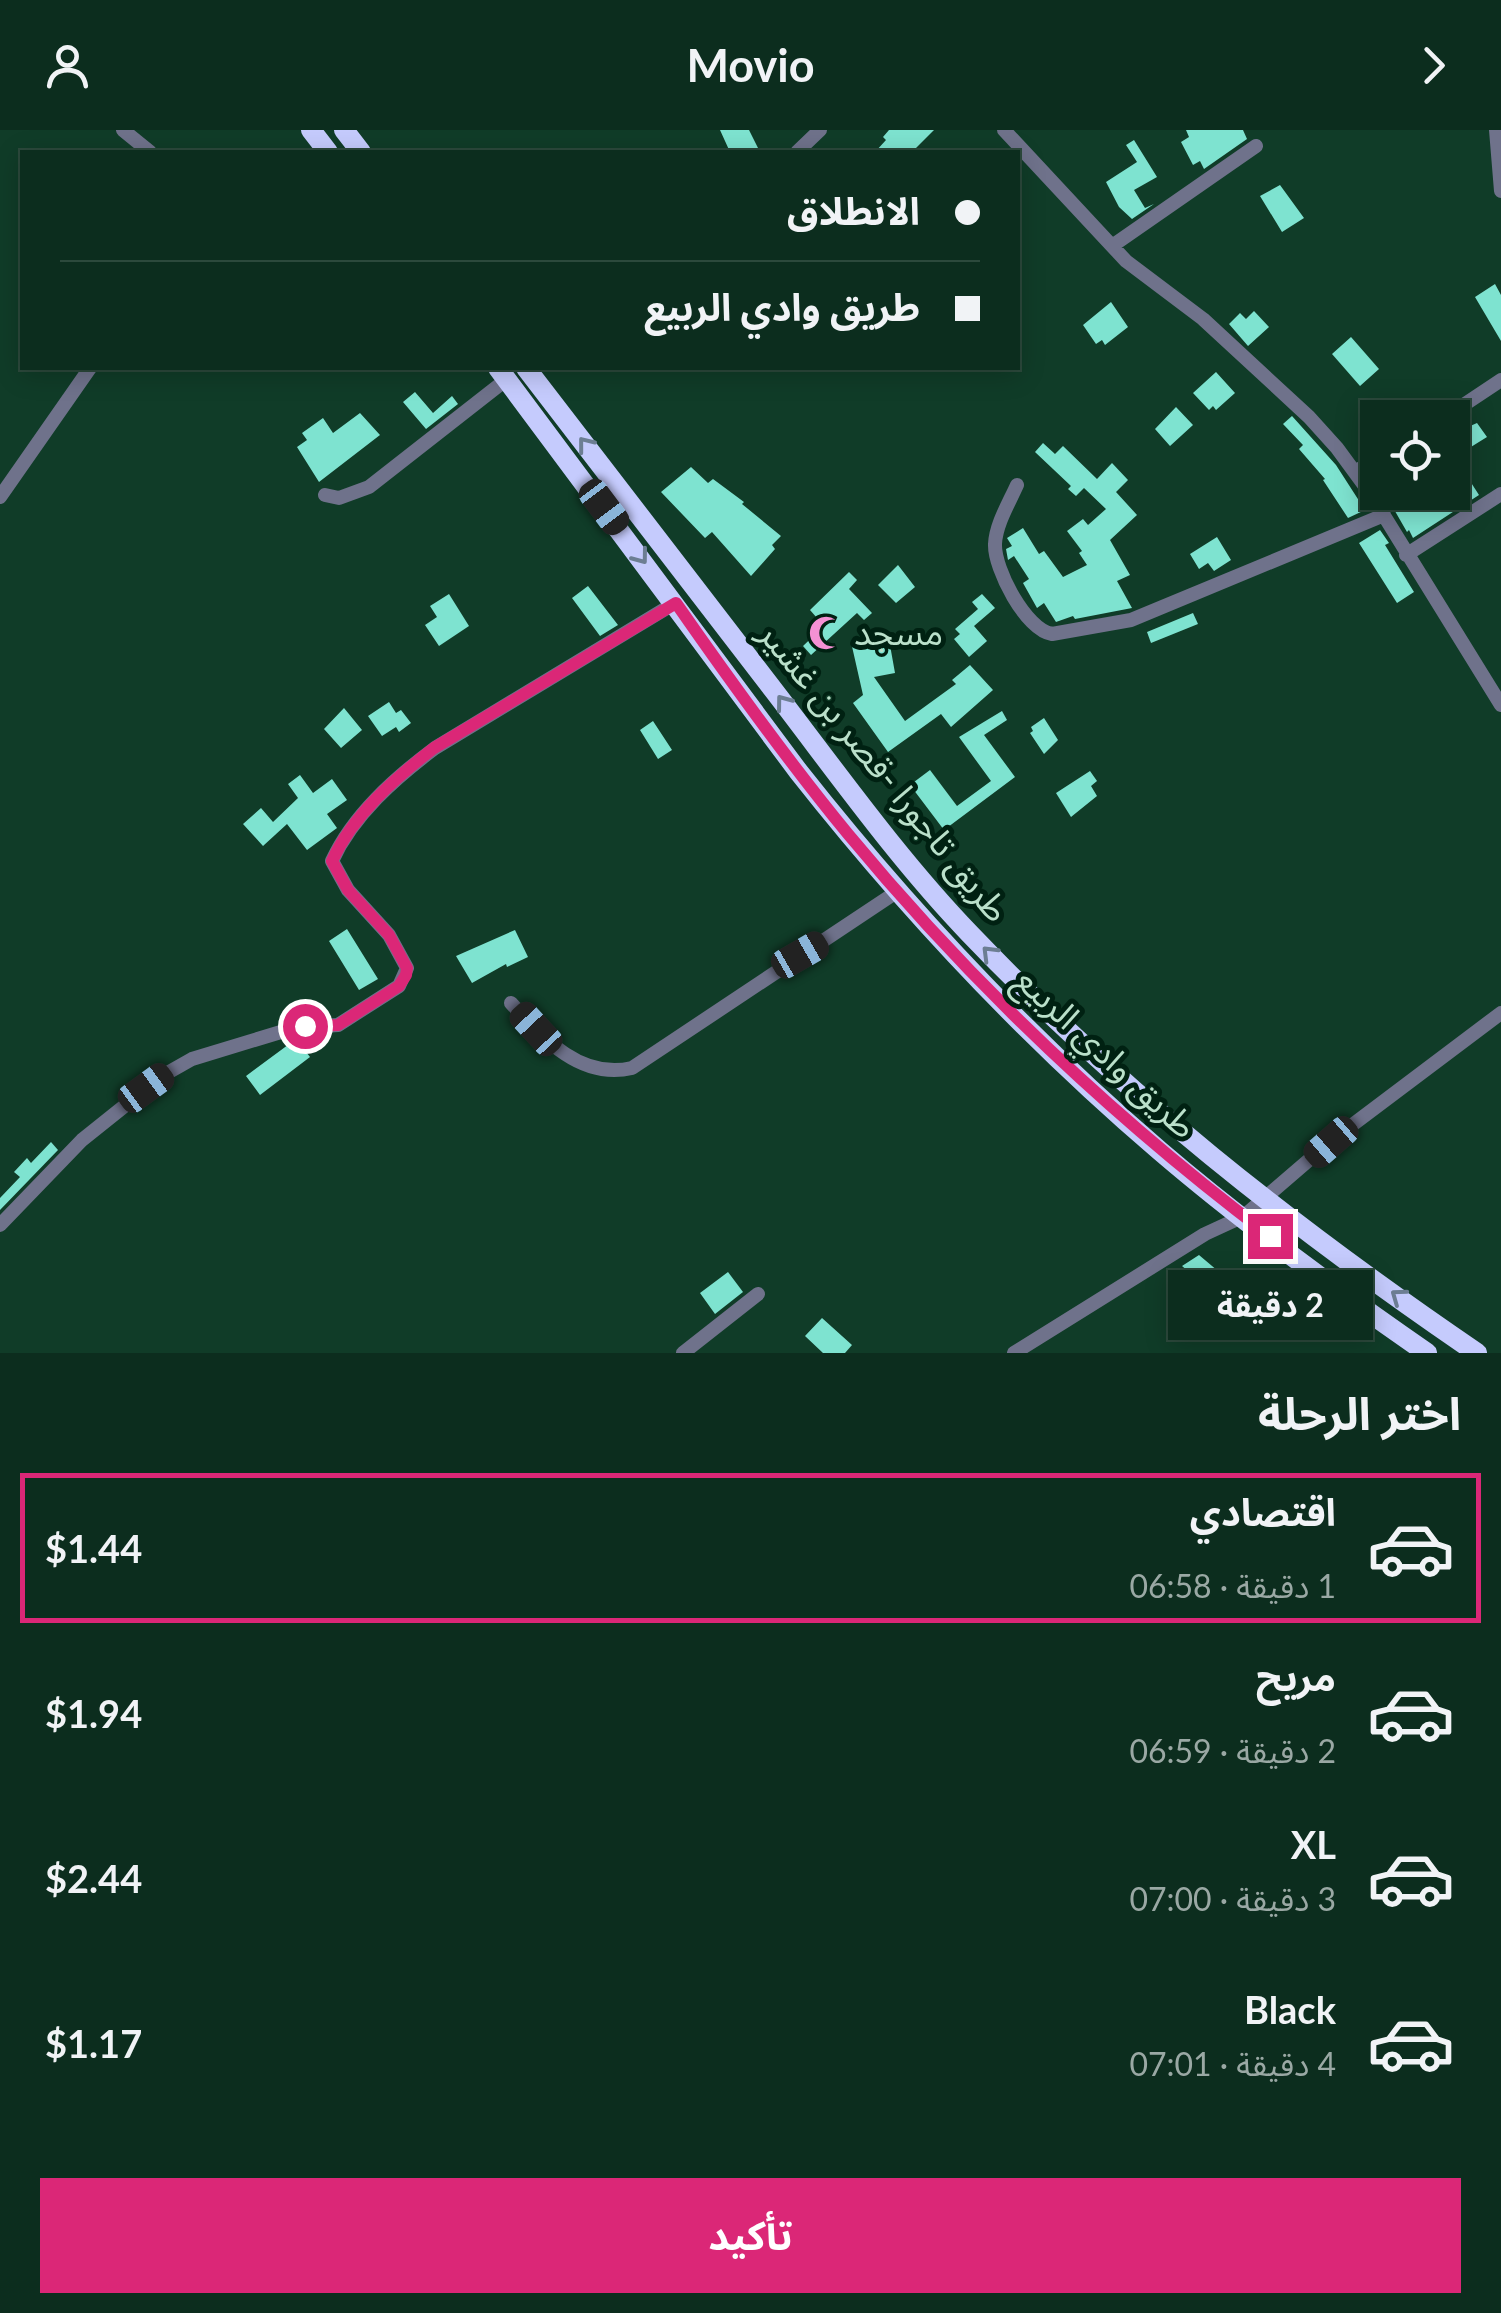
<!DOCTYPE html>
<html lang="ar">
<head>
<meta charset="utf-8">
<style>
  :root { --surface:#0c2d1e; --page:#1a392b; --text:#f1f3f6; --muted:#9aa8a4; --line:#2c493c; --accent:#db2777 }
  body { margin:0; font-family:Lato,"Noto Sans Arabic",sans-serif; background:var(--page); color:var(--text); direction:rtl; height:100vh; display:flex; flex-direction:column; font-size:38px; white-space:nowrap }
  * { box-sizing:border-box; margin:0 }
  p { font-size:32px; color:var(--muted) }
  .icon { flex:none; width:55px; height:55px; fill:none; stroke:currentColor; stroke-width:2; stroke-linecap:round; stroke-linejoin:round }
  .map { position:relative; height:1223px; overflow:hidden; direction:ltr }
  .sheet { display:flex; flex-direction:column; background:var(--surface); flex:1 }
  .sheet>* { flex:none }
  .hud { position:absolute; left:20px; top:20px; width:1000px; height:220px; border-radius:0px; box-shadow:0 5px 25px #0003,0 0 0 2px var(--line); direction:rtl; display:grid; align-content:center; height:220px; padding:0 40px; background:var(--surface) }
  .buttons { position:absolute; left:1360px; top:270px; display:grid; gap:20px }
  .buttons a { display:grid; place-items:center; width:110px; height:110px; border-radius:0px; background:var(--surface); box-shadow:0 5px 25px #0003,0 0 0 2px var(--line); font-size:50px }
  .end { position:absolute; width:45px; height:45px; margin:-22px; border:12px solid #db2777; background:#fff; box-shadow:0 0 0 5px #fff }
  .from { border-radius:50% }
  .bubble { position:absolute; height:70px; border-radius:0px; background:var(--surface); box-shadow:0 5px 25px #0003,0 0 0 2px var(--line); font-size:32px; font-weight:700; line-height:70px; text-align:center; direction:rtl }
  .car { position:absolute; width:30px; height:60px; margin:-30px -15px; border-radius:12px; box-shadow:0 0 8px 2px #0007; background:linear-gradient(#222 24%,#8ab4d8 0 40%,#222 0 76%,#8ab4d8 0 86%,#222 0) }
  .hud b { display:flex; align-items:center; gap:35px; height:95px; font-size:38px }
  .hud b+b { border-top:2px solid var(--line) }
  .hud i { width:25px; height:25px; background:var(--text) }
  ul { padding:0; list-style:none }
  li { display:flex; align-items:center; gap:30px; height:150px; margin:0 20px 15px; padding:0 20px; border:5px solid transparent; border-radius:0px }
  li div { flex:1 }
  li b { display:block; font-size:38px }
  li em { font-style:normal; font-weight:700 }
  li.on { border-color:var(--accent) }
  li>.icon { width:90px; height:90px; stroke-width:1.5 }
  h2 { padding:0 40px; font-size:45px; line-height:120px }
  .button { display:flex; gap:20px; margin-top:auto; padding:20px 40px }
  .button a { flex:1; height:115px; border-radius:0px; background:var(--accent); color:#fff; font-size:40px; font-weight:700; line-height:115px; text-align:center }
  header { display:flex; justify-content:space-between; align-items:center; height:130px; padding:0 40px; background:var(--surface); font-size:45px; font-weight:700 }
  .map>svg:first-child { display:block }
  .building { fill:#7ee3d0 }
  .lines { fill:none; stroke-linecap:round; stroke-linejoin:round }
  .minor { stroke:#6f728b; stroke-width:14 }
  .highway { stroke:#c5cbfd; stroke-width:20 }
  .oneway { stroke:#6c7e93 }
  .route { stroke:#db2777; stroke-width:12 }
  .labels { text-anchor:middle; stroke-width:10; stroke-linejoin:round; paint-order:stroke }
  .poi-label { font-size:35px; fill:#bae0ca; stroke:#002112; text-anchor:start }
  .street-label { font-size:35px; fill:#bae0ca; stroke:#002112 }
</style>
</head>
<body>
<header><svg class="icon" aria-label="forward" viewBox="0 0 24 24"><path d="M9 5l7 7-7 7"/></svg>Movio<svg class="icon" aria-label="person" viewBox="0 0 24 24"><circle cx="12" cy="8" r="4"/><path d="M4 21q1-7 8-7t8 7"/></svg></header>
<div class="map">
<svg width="1501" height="1223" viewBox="0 0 1501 1223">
  <rect width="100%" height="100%" fill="#103c28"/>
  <path class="building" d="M720,0H749L760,22H730Z
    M889,0H934L912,22H875L886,10L883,7Z
    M1186,0H1243L1247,9L1204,39L1200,31L1193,35L1181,12L1189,7Z
    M1134,10L1157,47L1134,60L1145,78L1154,74L1132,89L1119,77L1106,52L1137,32L1126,15Z
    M1280,55L1304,88L1282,102L1260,66Z
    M1495,154L1501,165V211L1475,167Z
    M1111,172L1128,197L1105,215L1102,210L1096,214L1083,195Z
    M1254,181L1269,197L1248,216L1229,194L1240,183L1246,189Z
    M1351,207L1379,239L1360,256L1332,224Z
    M1216,242L1235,263L1216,280L1213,276L1209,280L1193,263Z
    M415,262L433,283L452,266L458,274L426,299L403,272Z
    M1176,277L1193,295L1170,316L1155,299Z
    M360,283L380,305L319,352L297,317L307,310L302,303L323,288L333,303Z
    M1292,286L1336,335L1365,380L1348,388L1323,350L1325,349L1299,319L1303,315L1283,294Z
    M1477,293L1487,307L1458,325L1452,308L1460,303L1459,301Z
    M1043,313L1055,324L1063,316L1097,349L1112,333L1128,350L1116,362L1137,385L1110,410L1130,445L1117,451L1132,478L1075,489L1073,486L1056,492L1044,473L1037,478L1023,453L1029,449L1014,426L1008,430L1006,419L1012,416L1007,408L1023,398L1039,424L1044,421L1063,447L1087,435L1079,423L1082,421L1067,401L1083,389L1088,395L1106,379L1084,358L1076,366L1068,359L1071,356L1035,322Z
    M691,337L708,353L713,349L744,372L742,374L781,406L772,415L775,419L751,446L712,402L705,408L661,362Z
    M1470,351L1479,365L1413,408L1409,400L1407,402L1384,362H1452Z
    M1380,400L1389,413L1385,415L1414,462L1397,473L1359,413Z
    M1217,407L1231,430L1214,441L1208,433L1199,439L1190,424Z
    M898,435L915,457L896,473L878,455Z
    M849,442L857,450L849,459L872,483L864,490L857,483L811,525L803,516L824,496L810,480Z
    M588,456L618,495L600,506L572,468Z
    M449,464L469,496L439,516L425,495L437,487L430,476Z
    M982,464L995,478L974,496L987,511L969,527L954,509L960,504L955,499L978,479L972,472Z
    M1193,483L1198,494L1151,513L1147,502Z
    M888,504L895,543L874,547L905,591L956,554L952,550L970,535L993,560L951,597L941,584L888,622L853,573L863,565L851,512Z
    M389,572L396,583L401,580L411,593L399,602L396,597L382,606L368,586Z
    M344,578L362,600L341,618L324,599Z
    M1002,581L1007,590L984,605L1015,647L944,700L910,655L930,640L957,676L991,651L959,607Z
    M1044,588L1058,610L1044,624L1030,603L1033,601L1031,597Z
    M653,591L672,620L658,629L640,600Z
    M1090,641L1097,651L1091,656L1097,666L1071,687L1056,663Z
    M300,645L313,663L332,649L347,670L327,684L337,698L307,720L287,694L263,716L243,694L261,678L273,692L298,668L288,654Z
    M347,799L378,849L359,860L329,811Z
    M515,800L528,827L507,837L506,834L472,853L456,826Z
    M296,909L310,927L260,965L246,946Z
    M51,1012L58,1020L0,1080V1068L20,1047L14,1042L27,1028L31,1033Z
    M1199,1125L1231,1152L1214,1163L1182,1136Z
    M728,1142L743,1162L715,1184L700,1163Z
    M1258,1149L1280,1167L1258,1180L1237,1162Z
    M1212,1169L1239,1193L1209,1212L1179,1189Z
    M822,1188L852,1215L845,1223H823L805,1206Z"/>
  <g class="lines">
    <path class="minor" d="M123,0L150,22
      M1004,0L1126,131L1203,189L1309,287L1337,318L1370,363L1501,575
      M1496,0L1501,61
      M797,22L820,0
      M1112,116L1256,16
      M1444,288L1501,250
      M1356,341L1378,329
      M1017,355C1009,373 996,394 995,414C994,439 1026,500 1052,504L1131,490L1384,385
      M325,365L339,368L369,357L507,249
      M0,367L90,238
      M1406,425L1501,364
      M511,873C543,908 580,950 632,938L898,761
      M0,1095L82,1010L162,946L192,929L294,898L338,895L399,856L407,838L389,805L348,760L332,731C353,685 395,648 435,618L675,473
      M683,1223L758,1164
      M1014,1223L1205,1104L1244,1086L1331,1011L1501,883"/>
    <path class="highway" d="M311,0L328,22
      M344,0L361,22
      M498,238L798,641C906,778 1027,907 1160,1021C1244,1093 1336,1160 1427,1223
      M526,238C609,346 692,454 775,562C838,644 898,729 970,804C1122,963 1295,1099 1477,1223"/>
  </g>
  <defs><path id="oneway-chevron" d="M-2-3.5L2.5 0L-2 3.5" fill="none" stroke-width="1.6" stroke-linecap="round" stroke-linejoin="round" transform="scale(2.5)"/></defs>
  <g class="oneway">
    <use href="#oneway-chevron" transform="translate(585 314) rotate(-128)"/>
    <use href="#oneway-chevron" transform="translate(641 427) rotate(53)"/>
    <use href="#oneway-chevron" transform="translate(783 572) rotate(-127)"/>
    <use href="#oneway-chevron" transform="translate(989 823) rotate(-135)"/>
    <use href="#oneway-chevron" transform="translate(1398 1166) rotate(-144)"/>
  </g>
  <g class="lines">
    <path class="route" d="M305,896L338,895L399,856L406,845L407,838L389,805L348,760L332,731C353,685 395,648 434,618L676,473C731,552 787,630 848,704C972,854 1115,989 1270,1106"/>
  </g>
  <defs>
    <g id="mosque-bare" transform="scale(2.7)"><path d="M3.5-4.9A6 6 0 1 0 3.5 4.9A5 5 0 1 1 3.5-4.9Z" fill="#f491d4" stroke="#002112" stroke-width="2.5" paint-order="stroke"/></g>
  </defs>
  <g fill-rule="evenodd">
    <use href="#mosque-bare" x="826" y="503"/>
  </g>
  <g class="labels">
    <g class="poi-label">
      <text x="854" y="515">مسجد</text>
    </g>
    <g class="street-label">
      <text transform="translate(884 642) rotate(51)" y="12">طريق تاجورا -قصر بن غشير</text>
      <text transform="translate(1106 923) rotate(43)" y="12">طريق وادي الربيع</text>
    </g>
  </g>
</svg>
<div class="buttons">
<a><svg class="icon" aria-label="locate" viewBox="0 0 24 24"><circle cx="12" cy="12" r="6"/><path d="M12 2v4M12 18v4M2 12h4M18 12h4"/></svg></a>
</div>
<i class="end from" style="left:305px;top:896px"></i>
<i class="end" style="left:1270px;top:1106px"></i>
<div class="bubble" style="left:1168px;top:1140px;width:205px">2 دقيقة</div>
<i class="car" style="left:604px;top:377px;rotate:143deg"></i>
<i class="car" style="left:800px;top:825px;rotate:60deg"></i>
<i class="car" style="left:536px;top:899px;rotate:317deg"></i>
<i class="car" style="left:146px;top:958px;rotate:54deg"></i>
<i class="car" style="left:1331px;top:1012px;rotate:229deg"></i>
<div class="hud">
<b><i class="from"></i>الانطلاق</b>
<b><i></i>طريق وادي الربيع</b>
</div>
</div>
<section class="sheet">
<h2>اختر الرحلة</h2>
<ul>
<li class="on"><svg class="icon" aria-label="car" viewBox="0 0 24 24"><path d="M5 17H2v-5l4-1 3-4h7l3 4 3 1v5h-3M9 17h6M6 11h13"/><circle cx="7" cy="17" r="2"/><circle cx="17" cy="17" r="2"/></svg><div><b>اقتصادي</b><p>1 دقيقة · 06:58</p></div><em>$1.44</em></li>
<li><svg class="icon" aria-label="car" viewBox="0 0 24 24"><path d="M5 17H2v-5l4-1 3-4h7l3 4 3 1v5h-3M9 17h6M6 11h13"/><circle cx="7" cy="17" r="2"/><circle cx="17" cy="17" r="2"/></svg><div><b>مريح</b><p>2 دقيقة · 06:59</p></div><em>$1.94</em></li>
<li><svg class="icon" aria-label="car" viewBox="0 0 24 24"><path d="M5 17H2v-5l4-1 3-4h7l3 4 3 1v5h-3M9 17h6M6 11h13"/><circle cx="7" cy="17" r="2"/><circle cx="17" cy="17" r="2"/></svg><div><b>XL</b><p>3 دقيقة · 07:00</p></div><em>$2.44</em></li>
<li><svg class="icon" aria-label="car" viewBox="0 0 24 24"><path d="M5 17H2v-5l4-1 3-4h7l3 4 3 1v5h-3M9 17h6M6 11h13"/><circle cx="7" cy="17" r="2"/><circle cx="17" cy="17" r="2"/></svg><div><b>Black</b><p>4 دقيقة · 07:01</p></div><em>$1.17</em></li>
</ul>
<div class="button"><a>تأكيد</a></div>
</section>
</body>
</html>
